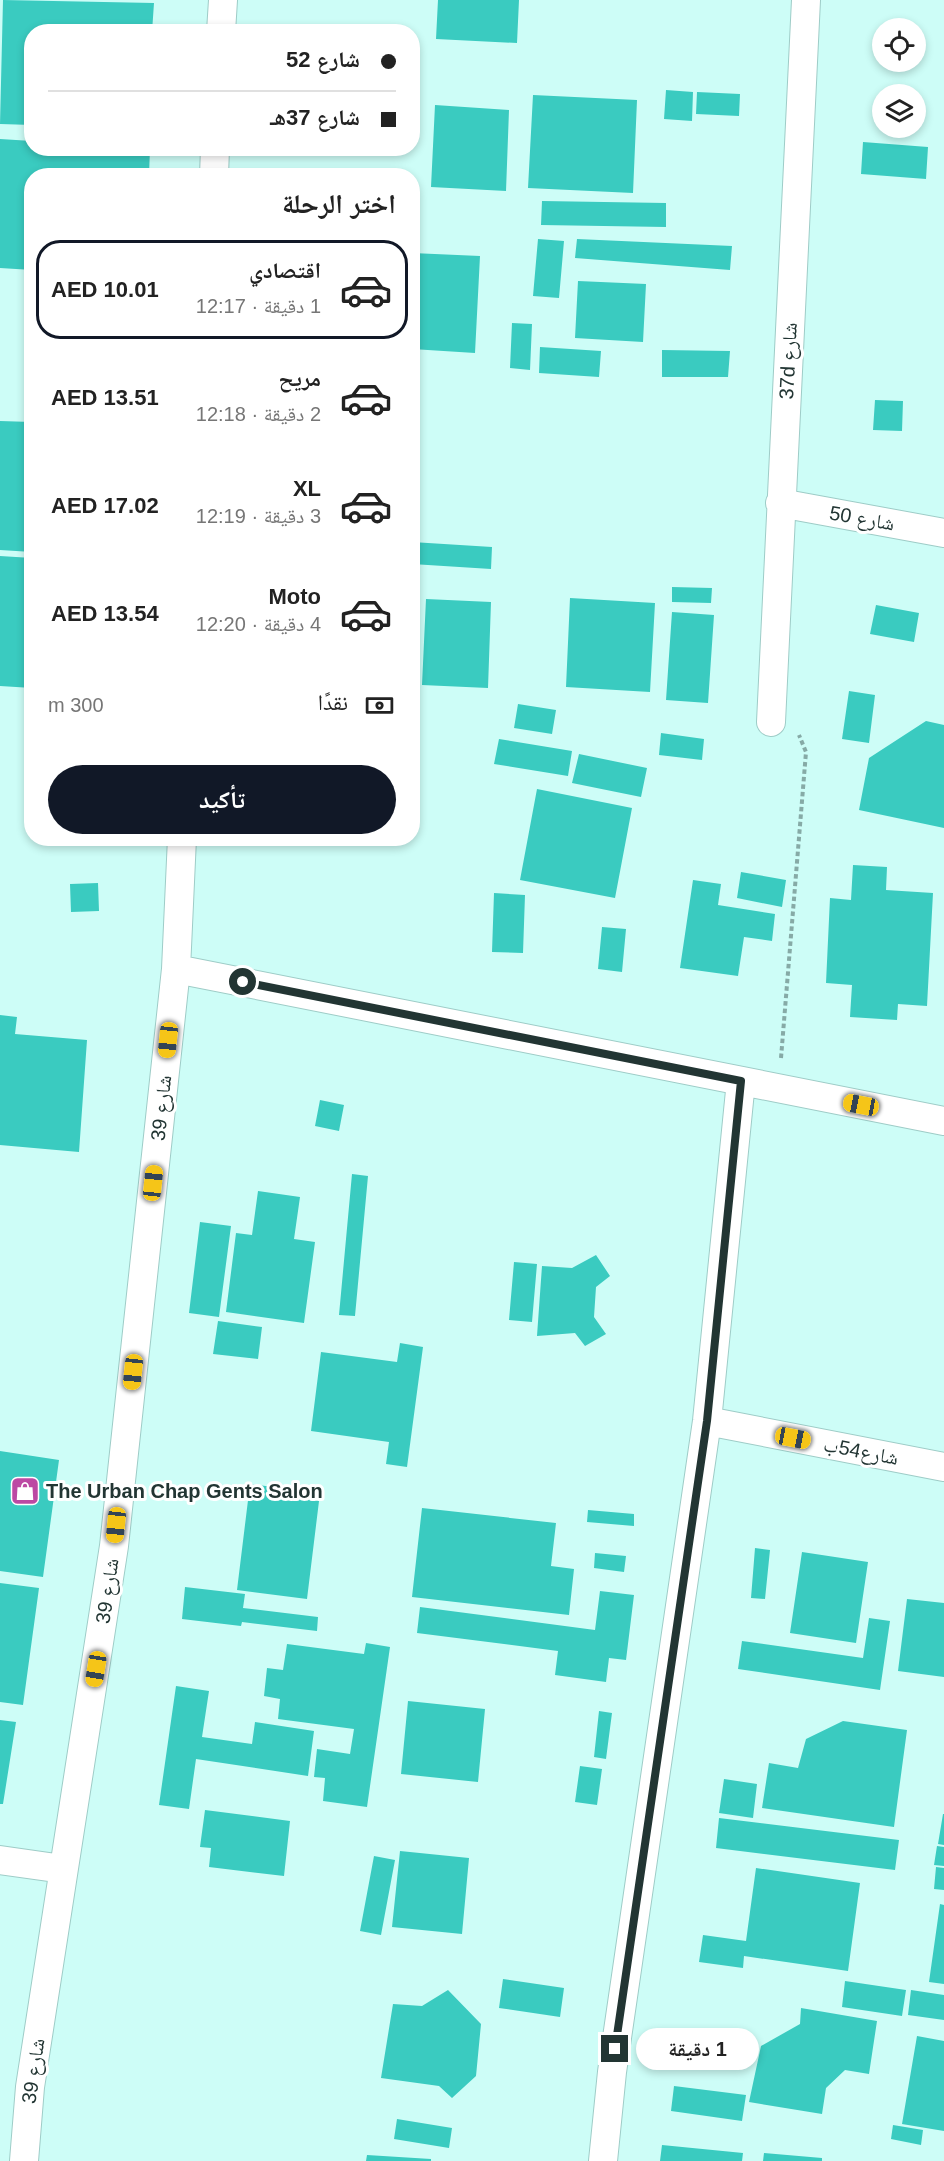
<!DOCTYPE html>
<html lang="ar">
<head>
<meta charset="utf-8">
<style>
  :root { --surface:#fff; --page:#f2f2f2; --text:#222; --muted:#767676; --line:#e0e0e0; --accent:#111827 }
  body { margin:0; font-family:Helvetica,"Noto Naskh Arabic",sans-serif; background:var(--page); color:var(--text); direction:rtl; height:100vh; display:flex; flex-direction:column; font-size:22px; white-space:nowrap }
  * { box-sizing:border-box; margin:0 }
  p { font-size:20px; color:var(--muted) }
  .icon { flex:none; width:33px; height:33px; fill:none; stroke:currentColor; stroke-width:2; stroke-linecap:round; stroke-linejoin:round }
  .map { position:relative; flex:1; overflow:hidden; direction:ltr }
  .panel { position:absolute; left:24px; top:168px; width:396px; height:678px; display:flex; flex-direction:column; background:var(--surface); border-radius:24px; box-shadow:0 3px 9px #0003; direction:rtl }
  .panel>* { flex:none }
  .top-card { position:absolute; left:24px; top:24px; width:396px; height:132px; border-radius:24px; box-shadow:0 3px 9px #0003; direction:rtl; display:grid; align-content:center; height:132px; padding:0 24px; background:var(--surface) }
  .buttons { position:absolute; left:872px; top:18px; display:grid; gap:12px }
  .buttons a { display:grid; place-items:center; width:54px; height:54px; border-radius:50%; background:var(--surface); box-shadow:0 3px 9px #0003; font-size:30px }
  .end { position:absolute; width:27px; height:27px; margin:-14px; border:8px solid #223533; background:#fff; box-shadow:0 0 0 3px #fff }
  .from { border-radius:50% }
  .bubble { position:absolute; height:42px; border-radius:21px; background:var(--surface); box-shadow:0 3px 9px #0003; font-size:20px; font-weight:800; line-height:42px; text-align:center; direction:rtl }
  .car { position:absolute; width:18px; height:36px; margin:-18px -9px; border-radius:8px; box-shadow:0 0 4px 2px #0007; background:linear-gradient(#f5c518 24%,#345 0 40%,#f5c518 0 76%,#345 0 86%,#f5c518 0) }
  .top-card b { display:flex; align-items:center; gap:21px; height:57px; font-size:22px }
  .top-card b+b { border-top:2px solid var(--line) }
  .top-card i { width:15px; height:15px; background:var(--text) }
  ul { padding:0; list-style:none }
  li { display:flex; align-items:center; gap:18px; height:99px; margin:0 12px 9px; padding:0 12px; border:3px solid transparent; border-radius:24px }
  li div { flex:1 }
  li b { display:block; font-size:22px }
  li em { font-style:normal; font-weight:800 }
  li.on { border-color:var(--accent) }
  li>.icon { width:54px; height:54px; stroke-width:1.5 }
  h2 { padding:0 24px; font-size:27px; line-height:72px }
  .pay { display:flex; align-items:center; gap:15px; height:66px; padding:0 24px; font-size:22px }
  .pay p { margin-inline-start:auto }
  .button { display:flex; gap:12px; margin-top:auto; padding:12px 24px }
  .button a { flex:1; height:69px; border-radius:36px; background:var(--accent); color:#fff; font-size:24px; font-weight:800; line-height:69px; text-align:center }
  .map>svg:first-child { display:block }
  .building { fill:#3acbc0 }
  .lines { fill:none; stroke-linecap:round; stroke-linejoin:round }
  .street-casing { stroke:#9eccc7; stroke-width:30 }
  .path { stroke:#86aaa6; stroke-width:4; stroke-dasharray:4.5 3; stroke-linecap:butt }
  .street { stroke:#fff; stroke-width:28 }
  .route { stroke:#223533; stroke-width:8 }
  .labels { text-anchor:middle; stroke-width:6; stroke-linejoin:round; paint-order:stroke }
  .street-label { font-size:20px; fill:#223533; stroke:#fff }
  .poi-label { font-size:20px; font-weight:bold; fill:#223533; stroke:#fff; text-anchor:start }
</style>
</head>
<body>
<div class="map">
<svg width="944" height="2161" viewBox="0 0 944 2161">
  <rect width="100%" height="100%" fill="#cdfdf7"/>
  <path class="building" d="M3,0L154,3L152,32H32V125L0,124Z
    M438,0H519L517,43L436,39Z
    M666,90L693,92L692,121L664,119Z
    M697,92L740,94L739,116L696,114Z
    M533,95L637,100L633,193L528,188Z
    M435,105L509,110L506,191L431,187Z
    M0,139L32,141V148H150L149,176H32V270L0,268Z
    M863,142L928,147L926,179L861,174Z
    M542,201L666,203V227L541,225Z
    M538,239L564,241L559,298L533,296Z
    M577,239L732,246L730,270L575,258Z
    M412,253L480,256L475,353L412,349Z
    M578,281L646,284L643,342L575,338Z
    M512,323L532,324L530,370L510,368Z
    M540,347L601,351L599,377L539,373Z
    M662,350L730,351L728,377H662Z
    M875,400L903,401L902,431L873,430Z
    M412,412H418L414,483H412Z
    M0,421L32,422V552L0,550Z
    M412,542L492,547L491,569L412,564Z
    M0,556L32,558V688L0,686Z
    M672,587L712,588L711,603L672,602Z
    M570,598L655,603L650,692L566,687Z
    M426,599L491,602L488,688L422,685Z
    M876,605L919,613L914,642L870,634Z
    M672,612L714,615L708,703L666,700Z
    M849,691L875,695L869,743L842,739Z
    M518,704L556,710L552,734L514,728Z
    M926,721L944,725V828L859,810L869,758Z
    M661,733L704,739L702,760L659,755Z
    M499,739L572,751L568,776L494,764Z
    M579,754L647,768L641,797L572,783Z
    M537,789L632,808L615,898L520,880Z
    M853,865L887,867L886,890L933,893L927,1006L898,1004L897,1020L850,1017L852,985L826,983L830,898L851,900Z
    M741,872L786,880L782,907L737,898Z
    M693,880L721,884L718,905L775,914L772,941L744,937L738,976L680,968Z
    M98,883L99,911L71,912L70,884Z
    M494,893L525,895L523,953L492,952Z
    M602,927L626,929L622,972L598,969Z
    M0,1015L17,1017L15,1034L87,1040L79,1152L0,1145Z
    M320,1100L344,1105L339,1131L315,1126Z
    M352,1174L368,1176L355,1316L339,1315Z
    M258,1191L300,1197L294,1239L315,1242L304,1323L226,1312L236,1233L252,1235Z
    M200,1222L231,1226L219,1317L189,1313Z
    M596,1255L610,1276L596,1287L594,1317L606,1334L585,1346L575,1333L537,1336L542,1266L572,1268Z
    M514,1262L537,1264L532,1322L509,1320Z
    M218,1321L262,1327L258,1359L213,1354Z
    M400,1343L423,1347L407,1467L386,1464L389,1442L311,1431L321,1352L397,1362Z
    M0,1451L59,1460L43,1577L0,1571Z
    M250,1484L320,1493L307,1599L237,1590Z
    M422,1508L556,1523L551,1566L574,1569L569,1615L412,1597Z
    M588,1510L634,1514V1526L587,1522Z
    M755,1548L770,1550L765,1599L751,1598Z
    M802,1552L868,1562L856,1643L790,1633Z
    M595,1553L626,1556L624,1572L594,1568Z
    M0,1583L39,1588L23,1705L0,1702Z
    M185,1587L245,1594L243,1608L318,1617L317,1631L242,1622L241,1626L182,1619Z
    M600,1591L634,1595L626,1660L609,1658L606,1682L555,1675L558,1651L417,1633L420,1607L595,1630Z
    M907,1599L944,1603V1677L898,1671Z
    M869,1618L890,1621L880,1690L738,1669L742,1641L863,1658Z
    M366,1643L390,1647L367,1807L323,1801L325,1778L314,1777L317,1749L350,1754L354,1729L278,1719L280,1699L264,1696L267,1668L283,1670L287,1644L364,1654Z
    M176,1686L209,1691L202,1737L252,1744L255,1722L314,1731L308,1776L196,1759L189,1809L159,1805Z
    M408,1701L485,1709L478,1782L401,1774Z
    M599,1711L612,1713L606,1759L594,1757Z
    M0,1720L16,1722L3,1804H0Z
    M843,1721L907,1730L894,1827L762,1808L769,1763L798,1768L806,1739Z
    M580,1766L602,1769L597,1805L575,1802Z
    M724,1779L757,1784L753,1818L719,1813Z
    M205,1810L290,1821L284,1876L209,1867L211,1848L200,1847Z
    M943,1814H944V1845L938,1844Z
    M719,1818L899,1840L895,1870L716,1848Z
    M937,1846L944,1847V1866L934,1865Z
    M400,1851L469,1858L462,1934L392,1927Z
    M374,1856L395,1860L381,1935L360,1931Z
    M936,1867L944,1868V1890L934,1889Z
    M756,1868L860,1883L848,1971L744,1956L743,1968L699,1962L703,1935L746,1941Z
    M940,1904L944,1905V1984L929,1982Z
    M503,1979L564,1988L560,2017L499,2008Z
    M845,1981L906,1990L902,2016L842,2007Z
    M448,1990L481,2024L476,2076L452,2098L439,2086L381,2078L393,2004L422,2006Z
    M911,1990L944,1995V2020L908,2015Z
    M801,2008L877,2021L869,2074L845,2070L826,2088L822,2114L749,2102L761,2046L800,2024Z
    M917,2036L944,2041V2131L902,2124Z
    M674,2086L746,2095L742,2121L671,2111Z
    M397,2119L452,2128L449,2148L394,2139Z
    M893,2125L923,2130L921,2145L891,2139Z
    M662,2145L743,2153L742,2161H660Z
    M764,2153L822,2158V2161H763Z
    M367,2155L431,2159V2161H366Z"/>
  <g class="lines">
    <g class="street-casing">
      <path id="street" d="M221,32L223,0
        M214,176L215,148
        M780,503L944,533
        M771,722L806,0
        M176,969L944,1121
        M707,1421L944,1467
        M0,1860L63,1869
        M24,2161L30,2087L114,1546L176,969L182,838
        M603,2161L612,2072L707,1421L741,1081"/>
    </g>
    <path class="path" d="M781,1058L806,752L799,735"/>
    <use href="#street" class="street"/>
  </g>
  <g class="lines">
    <path class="route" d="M243,982L741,1081L707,1421L615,2049"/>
  </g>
  <defs>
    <g id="shop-square" transform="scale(1.5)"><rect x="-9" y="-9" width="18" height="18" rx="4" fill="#bc49a3" stroke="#fff"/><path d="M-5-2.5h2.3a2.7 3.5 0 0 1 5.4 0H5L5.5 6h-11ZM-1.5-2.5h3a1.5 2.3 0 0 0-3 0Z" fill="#fff"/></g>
  </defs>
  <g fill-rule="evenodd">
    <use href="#shop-square" x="25" y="1491"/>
  </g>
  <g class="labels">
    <g class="street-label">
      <text transform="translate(788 361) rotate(-87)" y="7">37d شارع</text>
      <text transform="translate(862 518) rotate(10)" y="7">شارع 50</text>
      <text transform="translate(161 1108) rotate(-84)" y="7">شارع 39</text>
      <text transform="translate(861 1451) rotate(11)" y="7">شارع54ب</text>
      <text transform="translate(107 1591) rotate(-82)" y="7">شارع 39</text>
      <text transform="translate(33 2071) rotate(-82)" y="7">شارع 39</text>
    </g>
    <g class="poi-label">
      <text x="46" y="1498">The Urban Chap Gents Salon</text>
    </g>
  </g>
</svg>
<div class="buttons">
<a><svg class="icon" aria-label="locate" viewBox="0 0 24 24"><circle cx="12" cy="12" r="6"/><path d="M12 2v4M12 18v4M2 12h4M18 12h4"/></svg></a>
<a><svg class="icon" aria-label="layers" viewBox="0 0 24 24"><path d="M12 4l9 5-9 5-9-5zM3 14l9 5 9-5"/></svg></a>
</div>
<i class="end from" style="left:243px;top:982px"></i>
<i class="end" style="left:615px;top:2049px"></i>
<div class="bubble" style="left:636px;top:2028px;width:123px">1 دقيقة</div>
<i class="car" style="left:168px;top:1040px;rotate:186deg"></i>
<i class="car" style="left:861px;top:1105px;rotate:281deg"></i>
<i class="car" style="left:153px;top:1183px;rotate:6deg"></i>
<i class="car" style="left:133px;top:1372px;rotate:186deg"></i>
<i class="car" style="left:793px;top:1438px;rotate:101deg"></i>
<i class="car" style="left:116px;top:1525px;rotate:186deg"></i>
<i class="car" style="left:96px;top:1669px;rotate:189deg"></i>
<div class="top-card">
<b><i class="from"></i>شارع 52</b>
<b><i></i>شارع 37هـ</b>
</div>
<section class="panel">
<h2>اختر الرحلة</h2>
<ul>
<li class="on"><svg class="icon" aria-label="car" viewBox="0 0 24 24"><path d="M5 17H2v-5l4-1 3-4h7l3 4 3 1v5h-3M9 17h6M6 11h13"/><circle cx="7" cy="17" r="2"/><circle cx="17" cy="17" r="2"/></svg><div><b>اقتصادي</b><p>1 دقيقة · 12:17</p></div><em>AED 10.01</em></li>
<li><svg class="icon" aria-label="car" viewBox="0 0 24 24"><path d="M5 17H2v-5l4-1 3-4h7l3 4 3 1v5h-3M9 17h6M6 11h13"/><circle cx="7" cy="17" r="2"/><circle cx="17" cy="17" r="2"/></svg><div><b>مريح</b><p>2 دقيقة · 12:18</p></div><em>AED 13.51</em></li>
<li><svg class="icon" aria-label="car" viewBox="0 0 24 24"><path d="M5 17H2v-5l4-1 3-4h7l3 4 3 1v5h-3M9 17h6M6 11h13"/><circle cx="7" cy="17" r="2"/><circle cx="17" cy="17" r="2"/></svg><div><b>XL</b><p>3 دقيقة · 12:19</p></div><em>AED 17.02</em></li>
<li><svg class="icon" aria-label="car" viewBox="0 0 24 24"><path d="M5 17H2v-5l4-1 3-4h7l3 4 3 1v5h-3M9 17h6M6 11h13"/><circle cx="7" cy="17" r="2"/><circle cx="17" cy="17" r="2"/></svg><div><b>Moto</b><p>4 دقيقة · 12:20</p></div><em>AED 13.54</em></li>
</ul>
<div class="pay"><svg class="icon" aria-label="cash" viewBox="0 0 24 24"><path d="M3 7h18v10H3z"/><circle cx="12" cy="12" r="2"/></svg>نقدًا<p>300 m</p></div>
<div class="button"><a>تأكيد</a></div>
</section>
</div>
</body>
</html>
